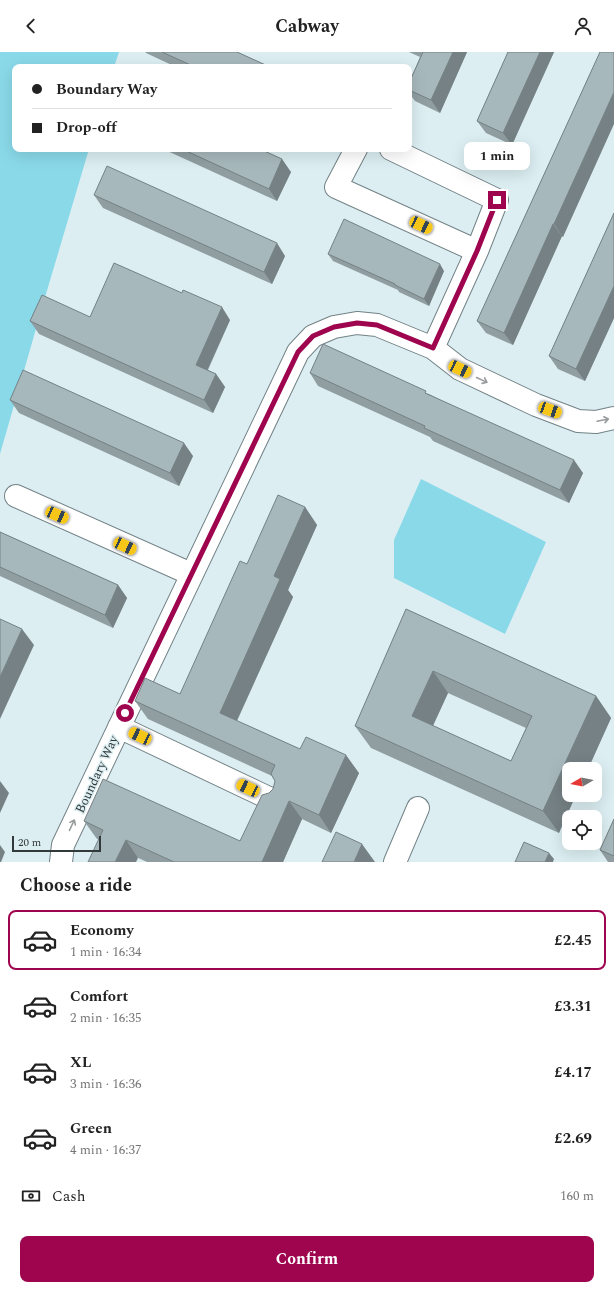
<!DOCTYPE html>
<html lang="en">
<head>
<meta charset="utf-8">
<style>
  :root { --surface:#fff; --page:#f6f6f6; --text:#222; --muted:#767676; --line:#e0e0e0; --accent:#9e054e }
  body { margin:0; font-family:Spectral,serif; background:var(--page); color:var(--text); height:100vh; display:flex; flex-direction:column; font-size:15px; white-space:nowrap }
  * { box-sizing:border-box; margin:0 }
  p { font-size:13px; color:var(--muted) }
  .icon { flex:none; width:22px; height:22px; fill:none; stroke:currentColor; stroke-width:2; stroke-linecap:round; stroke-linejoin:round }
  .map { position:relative; height:810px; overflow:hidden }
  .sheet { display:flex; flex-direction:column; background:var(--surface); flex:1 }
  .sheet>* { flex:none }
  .top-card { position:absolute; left:12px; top:12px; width:400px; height:88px; border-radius:8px; box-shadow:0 4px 16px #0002; display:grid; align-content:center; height:88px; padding:0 20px; background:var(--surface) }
  .needle { width:26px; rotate:260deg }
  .tools { position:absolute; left:562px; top:710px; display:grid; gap:8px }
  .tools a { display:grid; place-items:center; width:40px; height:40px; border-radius:8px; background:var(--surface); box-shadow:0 4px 16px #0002; font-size:20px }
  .scale { position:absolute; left:12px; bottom:10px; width:89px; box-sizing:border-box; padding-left:4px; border:2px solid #32393a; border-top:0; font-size:11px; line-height:14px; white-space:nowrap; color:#32393a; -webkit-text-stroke:3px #dceef2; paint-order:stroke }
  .end { position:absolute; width:18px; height:18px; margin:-9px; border:5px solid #9e054e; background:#fff; box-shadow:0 0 0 2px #fff }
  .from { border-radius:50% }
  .bubble { position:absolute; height:28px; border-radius:8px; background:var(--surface); box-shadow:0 4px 16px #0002; font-size:13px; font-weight:700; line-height:28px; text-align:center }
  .car { position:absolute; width:12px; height:24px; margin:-12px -6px; border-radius:5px; box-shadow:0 0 3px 1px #0007; background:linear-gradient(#f5c518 24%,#345 0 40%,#f5c518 0 76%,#345 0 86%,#f5c518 0) }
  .top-card b { display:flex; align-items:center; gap:14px; height:38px; font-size:15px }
  .top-card b+b { border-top:1px solid var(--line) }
  .top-card i { width:10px; height:10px; background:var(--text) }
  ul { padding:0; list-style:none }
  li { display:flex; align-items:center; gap:12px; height:60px; margin:0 8px 6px; padding:0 12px; border:2px solid transparent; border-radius:8px }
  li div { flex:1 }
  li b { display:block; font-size:15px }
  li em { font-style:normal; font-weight:700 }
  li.active { border-color:var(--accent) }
  li>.icon { width:36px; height:36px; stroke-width:1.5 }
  h2 { padding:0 20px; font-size:18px; line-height:48px }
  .pay { display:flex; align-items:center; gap:10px; height:44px; padding:0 20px; font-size:15px }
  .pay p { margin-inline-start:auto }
  .button { display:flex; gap:8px; margin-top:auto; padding:8px 20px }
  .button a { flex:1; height:46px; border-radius:8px; background:var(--accent); color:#fff; font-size:16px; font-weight:700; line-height:46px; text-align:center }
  header { display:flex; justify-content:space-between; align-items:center; height:52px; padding:0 20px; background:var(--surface); font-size:18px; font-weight:700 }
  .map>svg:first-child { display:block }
  .green { fill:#8ad9e9 }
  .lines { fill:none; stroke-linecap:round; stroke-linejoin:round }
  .minor-casing { stroke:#728286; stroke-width:24 }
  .minor { stroke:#fff; stroke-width:22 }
  .wall { fill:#909ea2; fill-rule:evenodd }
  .shaded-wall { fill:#758184 }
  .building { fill:#a7b8bc; stroke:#758184; fill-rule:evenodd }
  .oneway { stroke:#989c9c }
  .route { stroke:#9e054e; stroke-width:5 }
  .labels { text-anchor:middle; stroke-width:3; stroke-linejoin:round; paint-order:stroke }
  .street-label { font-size:13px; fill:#32393a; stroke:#dceef2 }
</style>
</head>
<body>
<header><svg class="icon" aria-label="back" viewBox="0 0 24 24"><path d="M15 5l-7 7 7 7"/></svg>Cabway<svg class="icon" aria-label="person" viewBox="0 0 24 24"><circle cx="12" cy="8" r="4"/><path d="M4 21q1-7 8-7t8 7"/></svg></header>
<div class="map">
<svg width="614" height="810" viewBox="0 0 614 810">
  <rect width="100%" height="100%" fill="#dceef2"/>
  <path class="green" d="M0,0H119L114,15H15V97H89L46,242L0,402Z
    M421,427L546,490L505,582L394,526V488Z"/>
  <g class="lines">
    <g class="minor-casing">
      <path id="minor" d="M356,97L336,135L477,199
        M391,97L497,148L477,199L433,296
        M16,444L191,522
        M119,675L275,749
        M61,810L63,793L298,300L313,284L334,275L357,271L377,273L433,296L460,317L536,353L578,369L596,370L614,366
        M395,810L418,756"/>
    </g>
    <use href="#minor" class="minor"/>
  </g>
  <path class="wall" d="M145,0H237L270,15H176L146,1Z
    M409,0H467L440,61L415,49L409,41V31L420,5Z
    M508,0H554L512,93L486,81L477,69Z
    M600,0L563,185L562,184L513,293L486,281L477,269Z
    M163,97H260L291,120L277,149Z
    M94,143L285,204L272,232L103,156Z
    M614,161V266L585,329L558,317L549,304Z
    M328,202L444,219L429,254L399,240L398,238L333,209Z
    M90,265L230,268L208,318L216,322L225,335L213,361L39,282L30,269Z
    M310,321L429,342L583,421L569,451L433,389L430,385L318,334Z
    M10,348L193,404L179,434L19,361Z
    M305,455L317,473L288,538L293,545L237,669L300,697L359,721L331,781L302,767L283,810H147L97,787L84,769L240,789L269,741L273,737L275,729L272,724L148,667L135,649L180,642L247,512Z
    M0,480L118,533L127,546L113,576L0,524Z
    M406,557L596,644L611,666L588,717H569L559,781L371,696L355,674ZM448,641L526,676L511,709L433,674Z
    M614,767V810H608L600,798Z"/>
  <path class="shaded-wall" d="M453,0H467L440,61L431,48Z
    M540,0H554L512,93L503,81Z
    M614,40V72L563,185L554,172Z
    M282,107L291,120L277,149L269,137Z
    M553,172L562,184L513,293L504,281Z
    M277,191L285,204L272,232L264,220Z
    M440,212L444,219L429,254L424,247Z
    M614,234V266L585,329L576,317Z
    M222,255L230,268L204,325L196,313Z
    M216,322L225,335L213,361L204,348Z
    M184,391L193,404L179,434L170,421Z
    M574,408L583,421L569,451L560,438Z
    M305,455L317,473L288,538L293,545L232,679L220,661L274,524Z
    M118,533L127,546L113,576L105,563Z
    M22,577L34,593L0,667V625Z
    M433,619L448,641L427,686L412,664Z
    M596,644L611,666L588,717H569V743H576L559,781L543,759Z
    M346,703L359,721L331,781L319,763Z
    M0,729L9,741L0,761Z
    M289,749L302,767L283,810H262Z
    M126,788L138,806L136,810H115Z
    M362,792L375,810H354Z
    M0,793L5,800L1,810H0Z
    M549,801L554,807L553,810H545Z"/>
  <path class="building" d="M162,0H237L270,15H195Z
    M423,0H453L431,48L409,38V31Z
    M508,0H540L503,81L477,69Z
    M600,0H614V40L554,172H553L504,281L477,269Z
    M182,97H260L282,107L269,137Z
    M107,114L277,191L264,220L94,143Z
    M614,161V234L576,317L549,304Z
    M344,167L440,212L424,247L395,233V232L328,202Z
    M114,211L182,241L183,238L222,255L196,313L216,322L204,348L30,269L42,243L90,265Z
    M323,292L426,339L425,341L574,408L560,438L424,376L425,374L310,321Z
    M23,318L184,391L170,421L10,348Z
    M278,443L305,455L274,524L280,527L220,661L300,697L306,685L346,703L319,763L289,749L262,810H174L126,788L115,810H88L103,778L84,769L103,727L240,789L262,743L269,741L273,737L275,729L271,722L275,713L135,649L145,626L180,642L240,509L247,512Z
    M0,480L118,533L105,563L0,515Z
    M406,557L596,644L543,759L355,674ZM433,619L532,664L511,709L412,664Z
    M0,567L22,577L0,625Z
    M614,767V804L600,798Z
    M336,780L362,792L354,810H322Z
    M524,790L549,801L545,810H515Z"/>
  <defs><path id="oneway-shaft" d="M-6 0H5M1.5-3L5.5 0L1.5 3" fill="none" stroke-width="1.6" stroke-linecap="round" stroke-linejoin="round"/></defs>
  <g class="oneway">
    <use href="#oneway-shaft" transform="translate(482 328) rotate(25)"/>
    <use href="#oneway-shaft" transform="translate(603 368) rotate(-12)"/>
    <use href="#oneway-shaft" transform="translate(72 773) rotate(-65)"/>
  </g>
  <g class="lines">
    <path class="route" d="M125,661L298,300L313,284L334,275L357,271L377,273L433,296L477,199L497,148"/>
  </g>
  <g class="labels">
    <g class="street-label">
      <text transform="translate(96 722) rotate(-65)" y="5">Boundary Way</text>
    </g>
  </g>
</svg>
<div class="tools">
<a><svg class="needle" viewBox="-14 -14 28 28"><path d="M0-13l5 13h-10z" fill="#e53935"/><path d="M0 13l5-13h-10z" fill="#767676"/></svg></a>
<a><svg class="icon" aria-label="locate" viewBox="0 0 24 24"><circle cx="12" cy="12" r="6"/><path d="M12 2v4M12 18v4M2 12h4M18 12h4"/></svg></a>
</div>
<div class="scale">20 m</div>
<i class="end from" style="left:125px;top:661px"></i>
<i class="end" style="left:497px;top:148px"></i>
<div class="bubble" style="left:464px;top:90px;width:66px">1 min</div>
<i class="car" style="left:421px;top:173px;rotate:115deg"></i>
<i class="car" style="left:460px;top:317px;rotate:115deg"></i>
<i class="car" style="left:550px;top:358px;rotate:110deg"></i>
<i class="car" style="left:57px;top:463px;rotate:114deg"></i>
<i class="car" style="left:125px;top:494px;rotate:115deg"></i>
<i class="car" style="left:140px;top:684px;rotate:295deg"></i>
<i class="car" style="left:248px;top:736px;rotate:295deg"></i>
<div class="top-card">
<b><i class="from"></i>Boundary Way</b>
<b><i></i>Drop-off</b>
</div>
</div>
<section class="sheet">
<h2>Choose a ride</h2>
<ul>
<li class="active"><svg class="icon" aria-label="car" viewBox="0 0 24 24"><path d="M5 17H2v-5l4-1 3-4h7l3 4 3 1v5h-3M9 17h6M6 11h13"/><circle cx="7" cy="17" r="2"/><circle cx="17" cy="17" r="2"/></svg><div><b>Economy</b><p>1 min · 16:34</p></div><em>£2.45</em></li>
<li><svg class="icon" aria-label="car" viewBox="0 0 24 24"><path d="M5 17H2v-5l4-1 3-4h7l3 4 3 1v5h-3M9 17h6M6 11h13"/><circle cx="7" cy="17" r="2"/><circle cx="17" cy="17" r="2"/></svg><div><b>Comfort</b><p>2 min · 16:35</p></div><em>£3.31</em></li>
<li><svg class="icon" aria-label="car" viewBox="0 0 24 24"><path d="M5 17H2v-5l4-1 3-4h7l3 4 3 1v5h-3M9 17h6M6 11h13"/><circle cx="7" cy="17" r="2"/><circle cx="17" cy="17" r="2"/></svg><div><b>XL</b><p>3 min · 16:36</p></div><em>£4.17</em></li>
<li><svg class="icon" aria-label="car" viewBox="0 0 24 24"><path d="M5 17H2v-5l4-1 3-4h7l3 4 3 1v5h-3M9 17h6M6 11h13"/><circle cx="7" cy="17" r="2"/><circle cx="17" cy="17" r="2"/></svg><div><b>Green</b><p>4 min · 16:37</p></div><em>£2.69</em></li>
</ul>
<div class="pay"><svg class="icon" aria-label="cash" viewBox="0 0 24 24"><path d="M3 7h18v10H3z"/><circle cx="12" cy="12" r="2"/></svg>Cash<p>160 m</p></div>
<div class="button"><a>Confirm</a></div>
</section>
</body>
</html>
